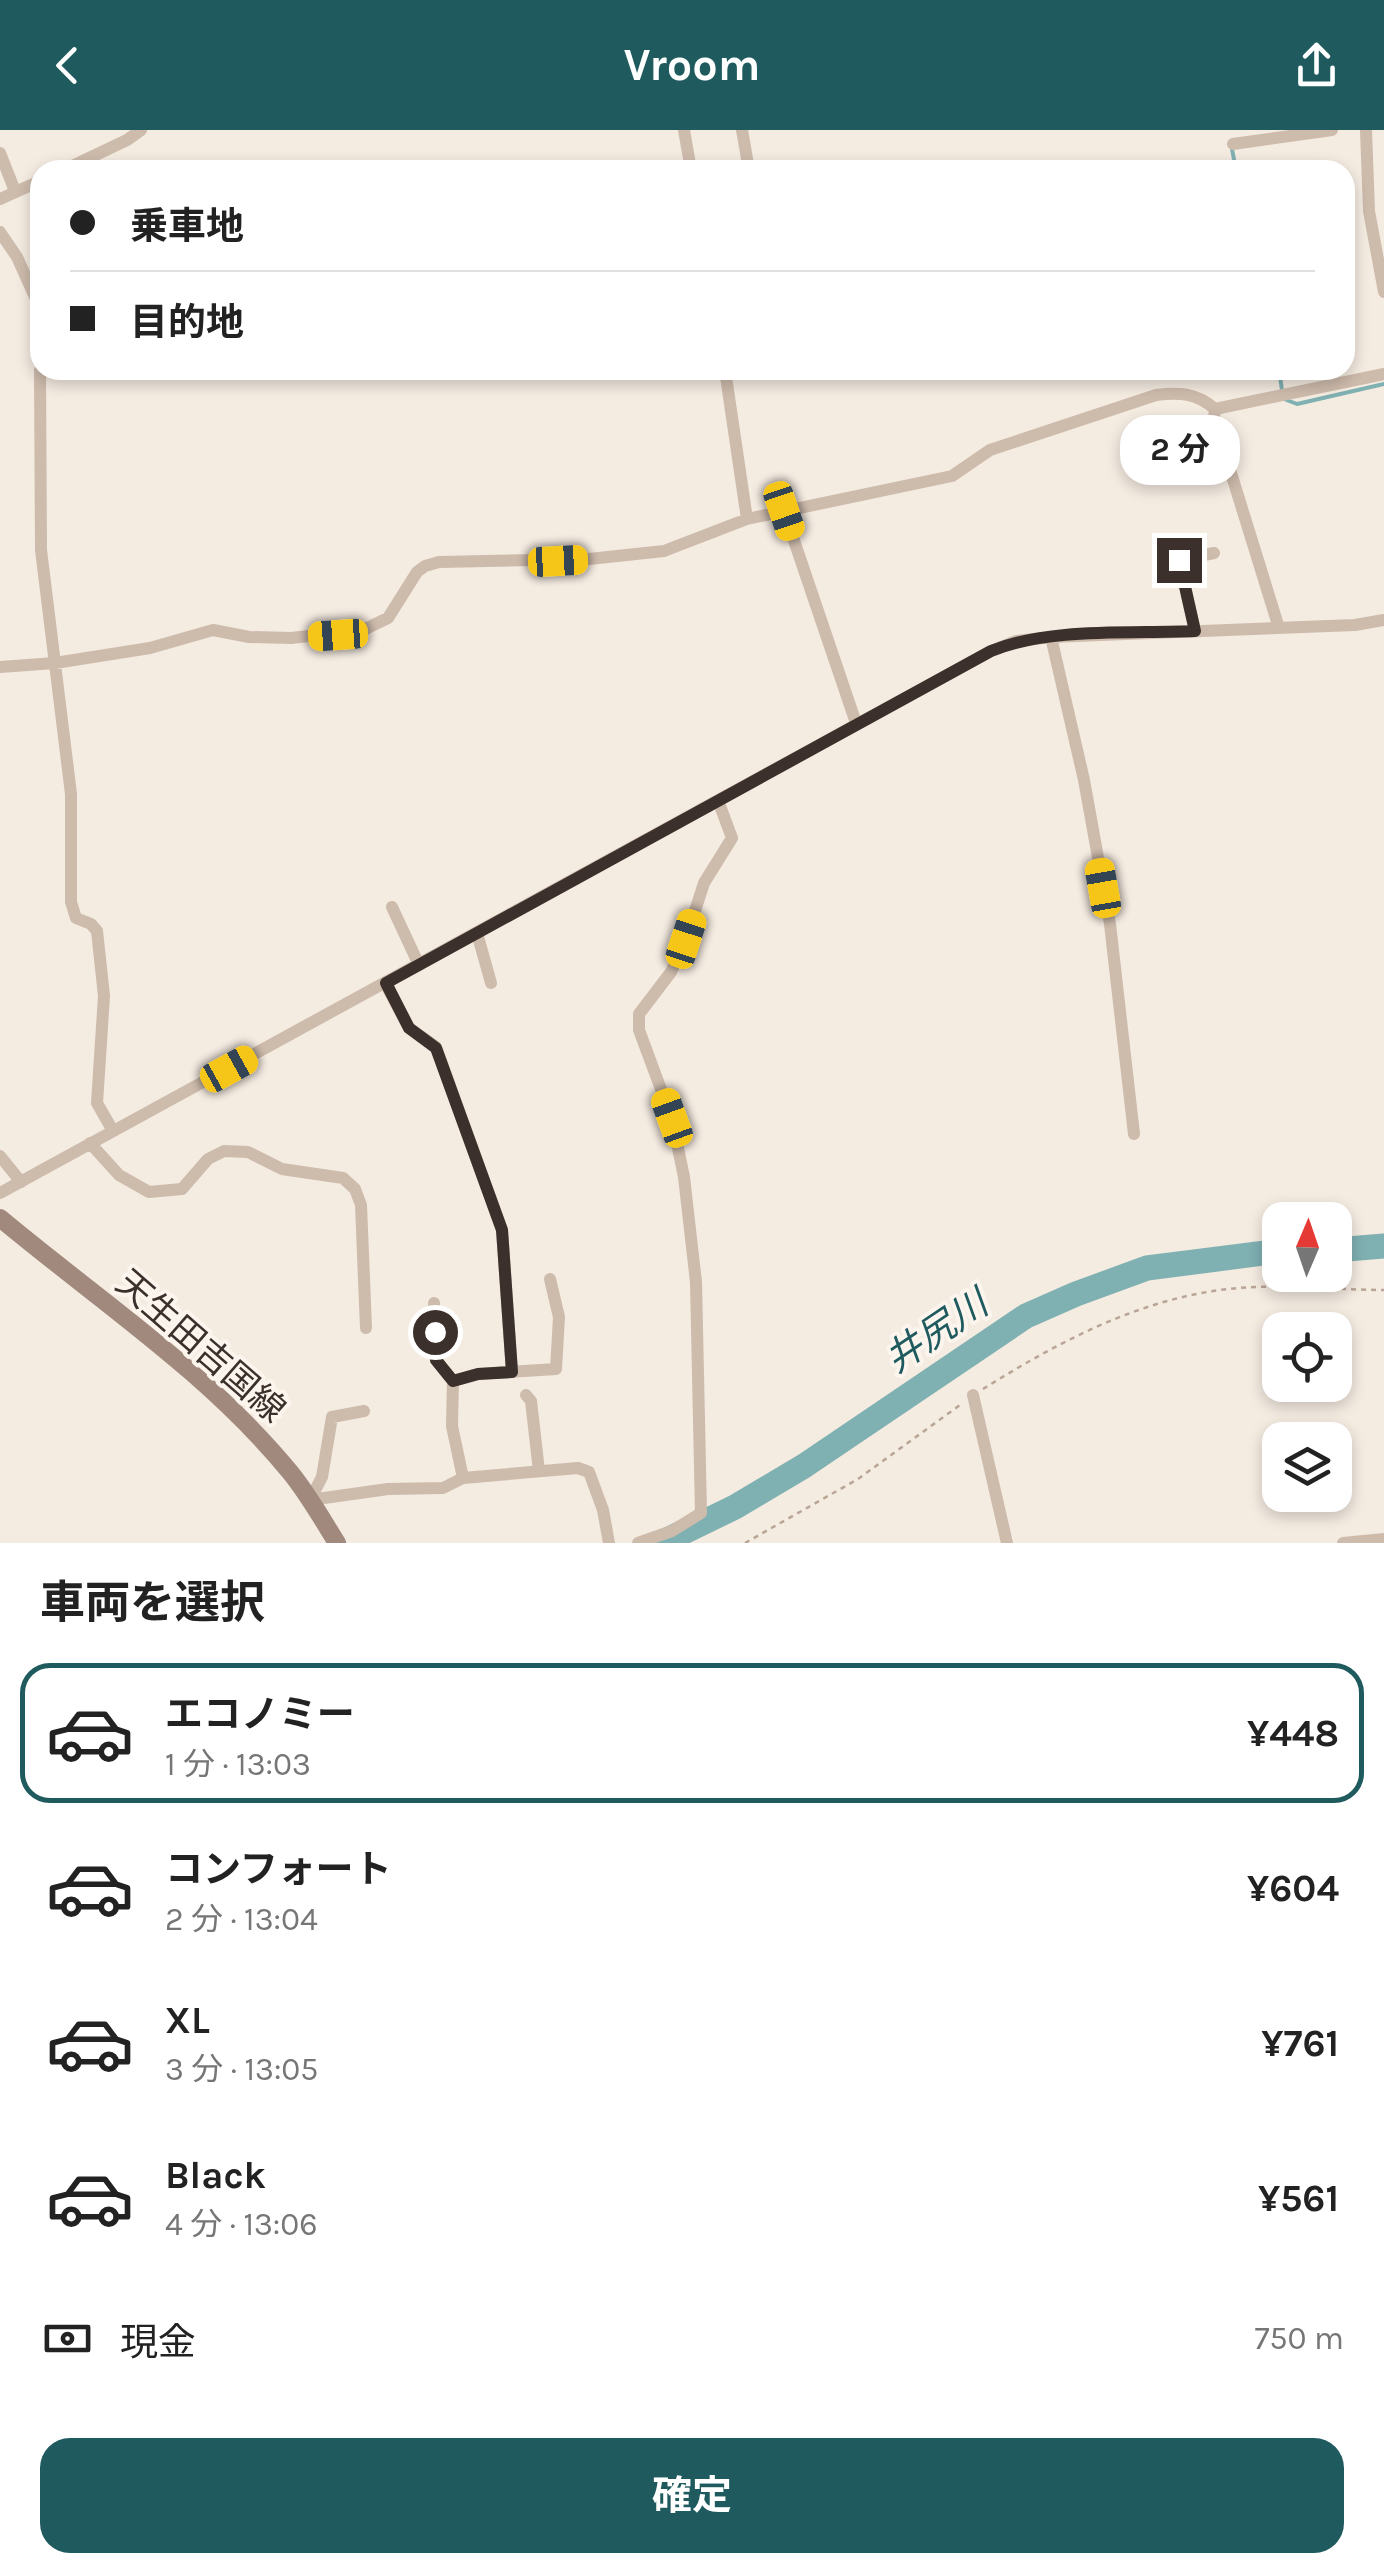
<!DOCTYPE html>
<html lang="ja">
<head>
<meta charset="utf-8">
<style>
  :root { --surface:#fff; --page:#f2f2f2; --text:#222; --muted:#767676; --line:#e0e0e0; --accent:#1f5a5e }
  body { margin:0; font-family:Karla,"Noto Sans JP",sans-serif; background:var(--page); color:var(--text); height:100vh; display:flex; flex-direction:column; font-size:38px; white-space:nowrap }
  * { box-sizing:border-box; margin:0 }
  p { font-size:32px; color:var(--muted) }
  .icon { flex:none; width:55px; height:55px; fill:none; stroke:currentColor; stroke-width:2; stroke-linecap:round; stroke-linejoin:round }
  .map { position:relative; height:1413px; overflow:hidden }
  .details { display:flex; flex-direction:column; background:var(--surface); flex:1 }
  .details>* { flex:none }
  .top-card { position:absolute; left:30px; top:30px; width:1325px; height:220px; border-radius:30px; box-shadow:0 5px 15px #0003; display:grid; align-content:center; height:220px; padding:0 40px; background:var(--surface) }
  .needle { width:65px; rotate:2deg }
  .buttons { position:absolute; left:1262px; top:1072px; display:grid; gap:20px }
  .buttons a { display:grid; place-items:center; width:90px; height:90px; border-radius:20px; background:var(--surface); box-shadow:0 5px 15px #0003; font-size:50px }
  .end { position:absolute; width:45px; height:45px; margin:-22px; border:12px solid #3b302b; background:#fff; box-shadow:0 0 0 5px #fff }
  .from { border-radius:50% }
  .bubble { position:absolute; height:70px; border-radius:30px; background:var(--surface); box-shadow:0 5px 15px #0003; font-size:32px; font-weight:700; line-height:70px; text-align:center }
  .car { position:absolute; width:30px; height:60px; margin:-30px -15px; border-radius:12px; box-shadow:0 0 8px 2px #0007; background:linear-gradient(#f5c518 24%,#345 0 40%,#f5c518 0 76%,#345 0 86%,#f5c518 0) }
  .top-card b { display:flex; align-items:center; gap:35px; height:95px; font-size:38px }
  .top-card b+b { border-top:2px solid var(--line) }
  .top-card i { width:25px; height:25px; background:var(--text) }
  ul { padding:0; list-style:none }
  li { display:flex; align-items:center; gap:30px; height:140px; margin:0 20px 15px; padding:0 20px; border:5px solid transparent; border-radius:30px }
  li div { flex:1 }
  li b { display:block; font-size:38px }
  li em { font-style:normal; font-weight:700 }
  li.current { border-color:var(--accent) }
  li>.icon { width:90px; height:90px; stroke-width:1.5 }
  h2 { padding:0 40px; font-size:45px; line-height:120px }
  .pay { display:flex; align-items:center; gap:25px; height:110px; padding:0 40px; font-size:38px }
  .pay p { margin-inline-start:auto }
  .cta { display:flex; gap:20px; margin-top:auto; padding:20px 40px }
  .cta a { flex:1; height:115px; border-radius:30px; background:var(--accent); color:#fff; font-size:40px; font-weight:700; line-height:115px; text-align:center }
  header { display:flex; justify-content:space-between; align-items:center; height:130px; padding:0 40px; background:var(--accent); color:#fff; font-size:45px; font-weight:700 }
  .map>svg:first-child { display:block }
  .lines { fill:none; stroke-linecap:round; stroke-linejoin:round }
  .stream { stroke:#7fb0b2; stroke-width:4 }
  .river { stroke:#7fb0b2; stroke-width:25 }
  .path { stroke:#b9a596; stroke-width:2.5; stroke-dasharray:5 5; stroke-linecap:butt }
  .street { stroke:#cdbbac; stroke-width:12 }
  .secondary { stroke:#a18a7d; stroke-width:18 }
  .route { stroke:#3b302b; stroke-width:12 }
  .labels { text-anchor:middle; stroke-width:8; stroke-linejoin:round; paint-order:stroke }
  .street-label { font-size:35px; fill:#3b302b; stroke:#fbf5ee }
  .water-label { font-size:38px; font-style:italic; fill:#1f5a5e; stroke:#fbf5ee }
</style>
</head>
<body>
<header><svg class="icon" aria-label="back" viewBox="0 0 24 24"><path d="M15 5l-7 7 7 7"/></svg>Vroom<svg class="icon" aria-label="share" viewBox="0 0 24 24"><path d="M12 15V3M7 8l5-5 5 5M5 13v7h14v-7"/></svg></header>
<div class="map">
<svg width="1384" height="1413" viewBox="0 0 1384 1413">
  <rect width="100%" height="100%" fill="#f4ebe1"/>
  <g class="lines">
    <path class="stream" d="M1232,19L1236,40
      M1279,240L1282,260
      M1284,269L1297,274L1384,254"/>
    <path class="river" d="M1335,1120L1384,1116
      M661,1413L735,1377L804,1336L1026,1186L1076,1164L1147,1138L1280,1121"/>
    <path class="path" d="M983,1259C1060,1211 1144,1166 1238,1158C1285,1154 1336,1160 1384,1160
      M745,1413L858,1349L960,1275"/>
    <path class="street" d="M684,0L691,40
      M742,0L749,40
      M1366,0L1369,81L1384,162
      M1233,14L1332,0
      M0,23L15,61
      M64,40L127,10L141,0
      M0,69L40,51
      M0,102L17,127L40,178
      M40,240L41,420L71,664V772L76,788L91,794L97,801L104,866L97,973L113,1001
      M725,240L747,389
      M1215,279L1214,288L1279,498
      M784,381L856,593
      M1175,411L1195,501
      M1179,430L1214,423
      M1051,507L1084,650L1110,794L1134,1004
      M0,537L55,533L150,518L213,500L249,507L291,508L363,500L388,488L417,442L425,436L439,432L589,429L664,421L747,389L952,346L990,320L1156,265C1179,262 1197,263 1215,279L1384,244
      M392,777L419,835
      M477,803L491,853
      M385,853L409,898L436,917L502,1100L512,1242
      M90,1013L119,1045L149,1062L182,1059L208,1029L224,1021L248,1022L282,1039L343,1048L355,1059L361,1075L366,1198
      M0,1026L21,1052
      M0,1063L991,521L1016,511L1051,507L1355,495L1384,490
      M434,1173L436,1230L453,1251
      M526,1265L531,1271L539,1341
      M973,1265L1007,1413
      M463,1348L452,1296L453,1251L478,1244L556,1239L559,1187L550,1149
      M310,1370L388,1359L443,1358L463,1348L578,1338L589,1342L603,1380L609,1413
      M310,1370L322,1347L332,1287L364,1281
      M638,1413L672,1401L701,1383L696,1152L684,1047L672,989L639,900V884L671,842L686,809L704,753L732,708L719,673
      M1343,1413L1384,1409"/>
    <path class="secondary" d="M0,1088C98,1170 208,1242 290,1342C308,1364 322,1389 337,1413"/>
  </g>
  <g class="lines">
    <path class="route" d="M435,1202L436,1230L453,1251L478,1244L512,1242L502,1100L436,918L409,898L386,853L991,521C1050,497 1131,504 1195,501L1179,430"/>
  </g>
  <g class="labels">
    <g class="street-label">
      <text transform="translate(201 1216) rotate(41)" y="12">天生田吉国線</text>
    </g>
    <g class="water-label">
      <text transform="translate(936 1201) rotate(-34)" y="13">井尻川</text>
    </g>
  </g>
</svg>
<div class="buttons">
<a><svg class="needle" viewBox="-14 -14 28 28"><path d="M0-13l5 13h-10z" fill="#e53935"/><path d="M0 13l5-13h-10z" fill="#767676"/></svg></a>
<a><svg class="icon" aria-label="locate" viewBox="0 0 24 24"><circle cx="12" cy="12" r="6"/><path d="M12 2v4M12 18v4M2 12h4M18 12h4"/></svg></a>
<a><svg class="icon" aria-label="layers" viewBox="0 0 24 24"><path d="M12 4l9 5-9 5-9-5zM3 14l9 5 9-5"/></svg></a>
</div>
<i class="end from" style="left:435px;top:1202px"></i>
<i class="end" style="left:1179px;top:430px"></i>
<div class="bubble" style="left:1120px;top:285px;width:120px">2 分</div>
<i class="car" style="left:784px;top:381px;rotate:161deg"></i>
<i class="car" style="left:558px;top:431px;rotate:87deg"></i>
<i class="car" style="left:338px;top:505px;rotate:266deg"></i>
<i class="car" style="left:1103px;top:758px;rotate:350deg"></i>
<i class="car" style="left:686px;top:809px;rotate:18deg"></i>
<i class="car" style="left:229px;top:939px;rotate:61deg"></i>
<i class="car" style="left:672px;top:988px;rotate:340deg"></i>
<div class="top-card">
<b><i class="from"></i>乗車地</b>
<b><i></i>目的地</b>
</div>
</div>
<section class="details">
<h2>車両を選択</h2>
<ul>
<li class="current"><svg class="icon" aria-label="car" viewBox="0 0 24 24"><path d="M5 17H2v-5l4-1 3-4h7l3 4 3 1v5h-3M9 17h6M6 11h13"/><circle cx="7" cy="17" r="2"/><circle cx="17" cy="17" r="2"/></svg><div><b>エコノミー</b><p>1 分 · 13:03</p></div><em>¥448</em></li>
<li><svg class="icon" aria-label="car" viewBox="0 0 24 24"><path d="M5 17H2v-5l4-1 3-4h7l3 4 3 1v5h-3M9 17h6M6 11h13"/><circle cx="7" cy="17" r="2"/><circle cx="17" cy="17" r="2"/></svg><div><b>コンフォート</b><p>2 分 · 13:04</p></div><em>¥604</em></li>
<li><svg class="icon" aria-label="car" viewBox="0 0 24 24"><path d="M5 17H2v-5l4-1 3-4h7l3 4 3 1v5h-3M9 17h6M6 11h13"/><circle cx="7" cy="17" r="2"/><circle cx="17" cy="17" r="2"/></svg><div><b>XL</b><p>3 分 · 13:05</p></div><em>¥761</em></li>
<li><svg class="icon" aria-label="car" viewBox="0 0 24 24"><path d="M5 17H2v-5l4-1 3-4h7l3 4 3 1v5h-3M9 17h6M6 11h13"/><circle cx="7" cy="17" r="2"/><circle cx="17" cy="17" r="2"/></svg><div><b>Black</b><p>4 分 · 13:06</p></div><em>¥561</em></li>
</ul>
<div class="pay"><svg class="icon" aria-label="cash" viewBox="0 0 24 24"><path d="M3 7h18v10H3z"/><circle cx="12" cy="12" r="2"/></svg>現金<p>750 m</p></div>
<div class="cta"><a>確定</a></div>
</section>
</body>
</html>
